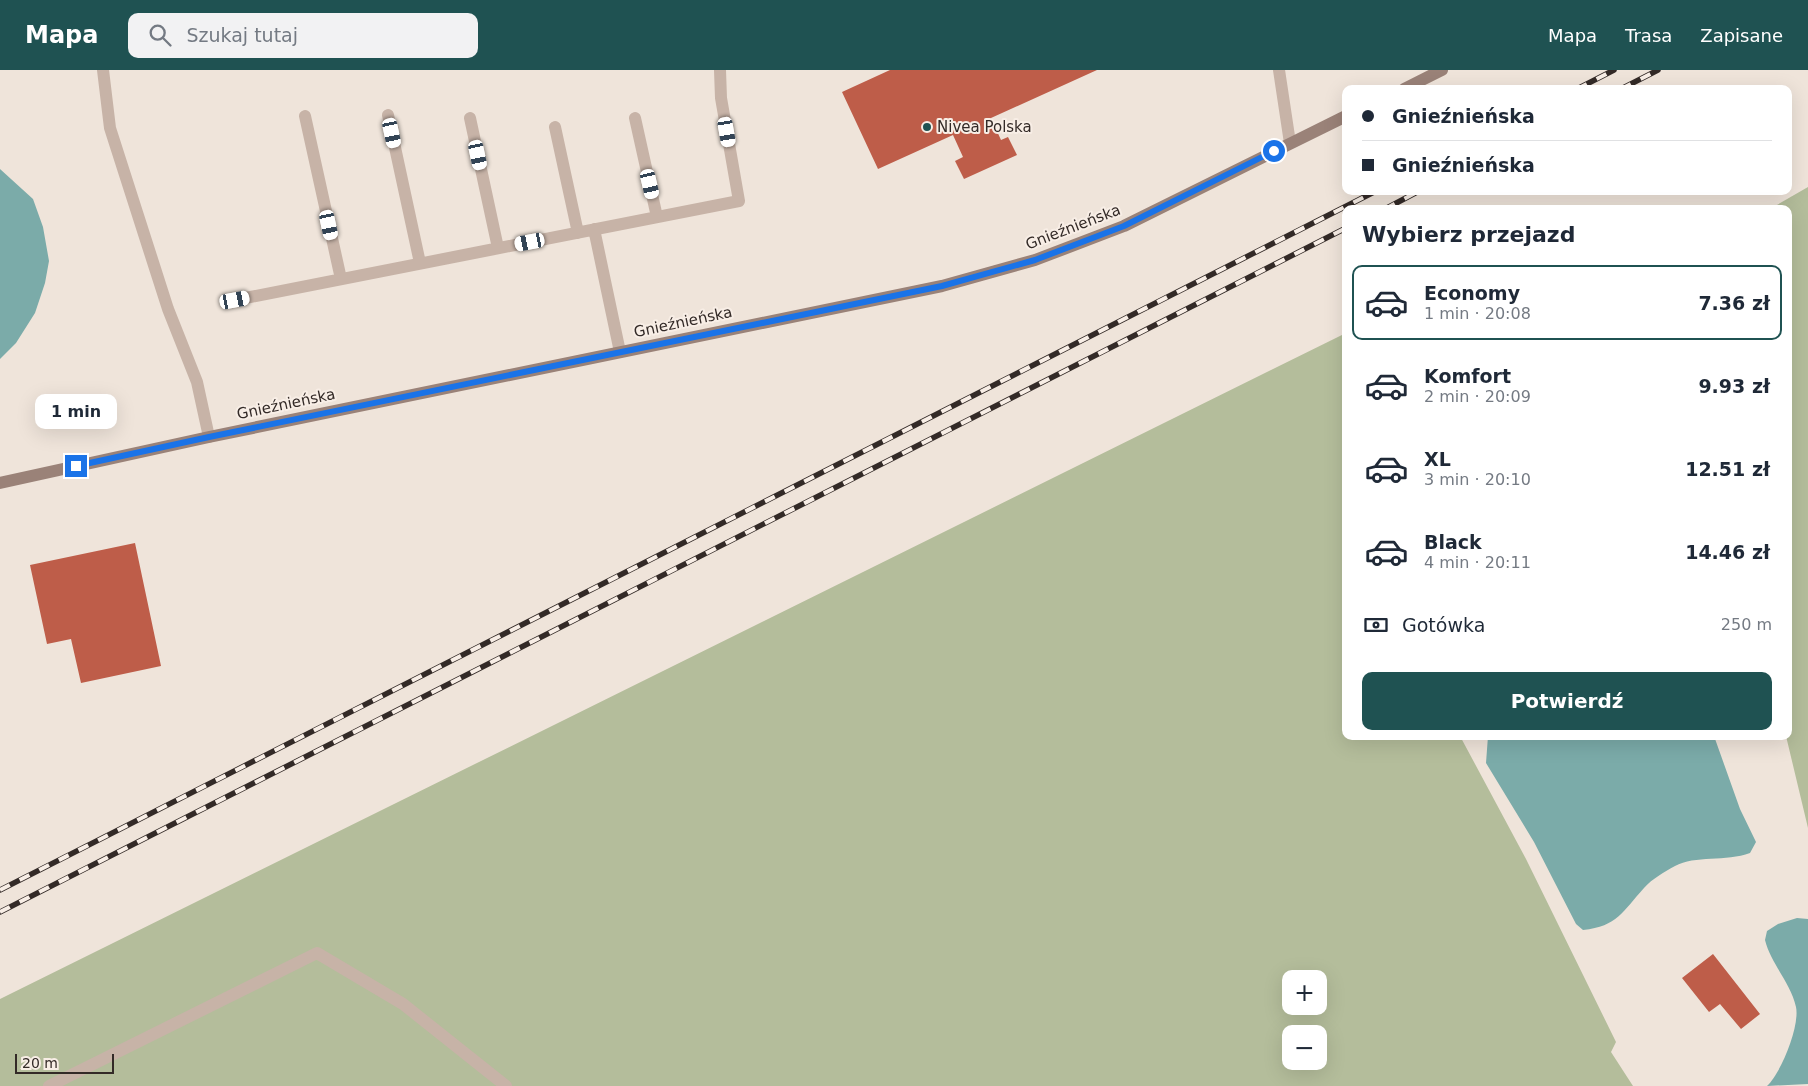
<!DOCTYPE html>
<html lang="pl">
<head>
<meta charset="utf-8">
<style>
  :root { --surface:#fff; --page:#f2f2f3; --text:#1f2937; --muted:#747a83; --line:#e0e1e3; --accent:#1f5252 }
  body { margin:0; font-family:"DejaVu Sans",sans-serif; background:var(--page); color:var(--text); height:100vh; display:flex; flex-direction:column; font-size:19px; white-space:nowrap }
  * { box-sizing:border-box; margin:0 }
  p { font-size:16px; color:var(--muted) }
  .icon { flex:none; width:28px; height:28px; fill:none; stroke:currentColor; stroke-width:2; stroke-linecap:round; stroke-linejoin:round }
  .map { position:relative; flex:1; overflow:hidden }
  .details { position:absolute; left:1342px; top:135px; width:450px; height:535px; display:flex; flex-direction:column; background:var(--surface); border-radius:10px; box-shadow:0 5px 20px #0002 }
  .details>* { flex:none }
  .banner { position:absolute; left:1342px; top:15px; width:450px; height:110px; border-radius:10px; box-shadow:0 5px 20px #0002; display:grid; align-content:center; height:110px; padding:0 20px; background:var(--surface) }
  .controls { position:absolute; left:1282px; top:900px; display:grid; gap:10px }
  .controls a { display:grid; place-items:center; width:45px; height:45px; border-radius:10px; background:var(--surface); box-shadow:0 5px 20px #0002; font-size:25px }
  .scale { position:absolute; left:15px; bottom:12px; width:99px; box-sizing:border-box; padding-left:5px; border:2px solid #332a27; border-top:0; font-size:14px; line-height:18px; white-space:nowrap; color:#332a27; -webkit-text-stroke:4px #f8eee6; paint-order:stroke }
  .end { position:absolute; width:22px; height:22px; margin:-11px; border:6px solid #1a73e8; background:#fff; box-shadow:0 0 0 2px #fff }
  .from { border-radius:50% }
  .bubble { position:absolute; height:35px; border-radius:10px; background:var(--surface); box-shadow:0 5px 20px #0002; font-size:16px; font-weight:800; line-height:35px; text-align:center }
  .car { position:absolute; width:15px; height:30px; margin:-15px -8px; border-radius:6px; box-shadow:0 0 4px 1px #0007; background:linear-gradient(#fff 24%,#345 0 40%,#fff 0 76%,#345 0 86%,#fff 0) }
  .banner b { display:flex; align-items:center; gap:18px; height:48px; font-size:19px }
  .banner b+b { border-top:1px solid var(--line) }
  .banner i { width:12px; height:12px; background:var(--text) }
  ul { padding:0; list-style:none }
  li { display:flex; align-items:center; gap:15px; height:75px; margin:0 10px 8px; padding:0 10px; border:2px solid transparent; border-radius:10px }
  li div { flex:1 }
  li b { display:block; font-size:19px }
  li em { font-style:normal; font-weight:800 }
  li.on { border-color:var(--accent) }
  li>.icon { width:45px; height:45px; stroke-width:1.5 }
  h2 { padding:0 20px; font-size:22px; line-height:60px }
  .pay { display:flex; align-items:center; gap:12px; height:55px; padding:0 20px; font-size:19px }
  .pay p { margin-inline-start:auto }
  .primary-button { display:flex; gap:10px; margin-top:auto; padding:10px 20px }
  .primary-button a { flex:1; height:58px; border-radius:10px; background:var(--accent); color:#fff; font-size:20px; font-weight:800; line-height:58px; text-align:center }
  header { display:flex; align-items:center; gap:30px; box-sizing:border-box; height:70px; padding:0 25px; background:var(--accent); color:#fff }
  header strong { font-size:24px }
  nav { display:flex; gap:28px; margin-inline-start:auto; font-size:18px }
  .search { width:350px; height:45px; background:var(--page); display:flex; align-items:center; gap:12px; box-sizing:border-box; padding:0 18px; border-radius:10px; color:var(--muted); font-size:19px }
  .map>svg:first-child { display:block }
  .green { fill:#b4bd9b; fill-rule:evenodd }
  .water { fill:#7baba9 }
  .building { fill:#be5d49 }
  .lines { fill:none; stroke-linecap:round; stroke-linejoin:round }
  .lane { stroke:#c7b3a7; stroke-width:12 }
  .secondary { stroke:#9a8278; stroke-width:12 }
  .rail-casing { stroke:#332a27; stroke-width:5.5 }
  .rail { stroke:#f8eee6; stroke-width:4; stroke-dasharray:11; stroke-linecap:butt }
  .route { stroke:#1a73e8; stroke-width:6 }
  .poi-dot { fill:#1f5252; stroke:#f8eee6; stroke-width:2 }
  .labels { text-anchor:middle; stroke-width:4; stroke-linejoin:round; paint-order:stroke }
  .poi-label { font-size:15px; fill:#332a27; stroke:#f8eee6; text-anchor:start }
  .street-label { font-size:15px; fill:#332a27; stroke:#f8eee6 }
</style>
</head>
<body>
<header>
<strong>Mapa</strong>
<div class="search"><svg class="icon" aria-label="search" viewBox="0 0 24 24"><circle cx="10" cy="10" r="6"/><path d="M15 15l6 6"/></svg>Szukaj tutaj</div>
<nav><a>Mapa</a><a>Trasa</a><a>Zapisane</a></nav>
</header>
<div class="map">
<svg width="1808" height="1016" viewBox="0 0 1808 1016">
  <rect width="100%" height="100%" fill="#efe4da"/>
  <path class="green" d="M1808,117V758L1786,666H1789V139H1770Z
    M1346,263V666H1460L1526,789L1616,972L1611,982L1633,1016H0V929ZM1291,909H1319V936H1291ZM1291,964H1319V991H1291Z"/>
  <path class="water" d="M0,99L33,129L43,157L49,191L45,213L35,243L16,273L0,289Z
    M1488,666H1714L1740,739L1756,772L1750,783C1726,792 1695,785 1675,796C1664,802 1652,809 1644,818C1622,842 1618,856 1583,860L1576,854L1534,772L1486,693Z
    M1797,848L1808,849V1014L1767,1016C1781,1003 1800,956 1796,937C1791,913 1771,894 1765,870L1767,861L1778,854Z"/>
  <path class="building" d="M890,0H1097L991,48L1001,70L1008,67L1017,85L964,109L955,91L963,87L953,65L878,99L842,22Z
    M135,473L161,596L81,613L71,569L47,574L30,495Z
    M1713,884L1760,944L1741,959L1720,934L1709,942L1682,908Z"/>
  <g class="lines">
    <path class="lane" d="M103,0L110,58L168,239L197,312L209,367
      M1279,0L1290,73
      M388,45L420,193
      M305,46L341,209
      M470,48L498,178
      M635,48L657,147
      M555,57L578,163
      M594,159L620,282
      M235,230L739,131L721,28L720,0
      M49,1016L317,883L403,934L506,1016"/>
    <path class="secondary" d="M1404,19L1442,0
      M0,413L209,367L942,216L1035,190L1124,156L1346,46"/>
    <g class="rail-casing">
      <path id="rail" d="M1577,19L1614,0
        M1621,19L1658,0
        M1385,139L1419,121
        M0,820L1376,121
        M0,842L1346,158"/>
    </g>
    <use href="#rail" class="rail"/>
  </g>
  <g class="lines">
    <path class="route" d="M76,396L209,367L942,216L1035,190L1124,156L1274,81"/>
  </g>
  <circle class="poi-dot" cx="927" cy="57" r="5"/>
  <g class="labels">
    <g class="poi-label">
      <text x="937" y="62">Nivea Polska</text>
    </g>
    <g class="street-label">
      <text transform="translate(1073 157) rotate(-21)" y="5">Gnieźnieńska</text>
      <text transform="translate(683 252) rotate(-12)" y="5">Gnieźnieńska</text>
      <text transform="translate(286 334) rotate(-12)" y="5">Gnieźnieńska</text>
    </g>
  </g>
</svg>
<div class="controls">
<a>+</a>
<a>−</a>
</div>
<div class="scale">20 m</div>
<i class="end from" style="left:1274px;top:81px"></i>
<i class="end" style="left:76px;top:396px"></i>
<div class="bubble" style="left:35px;top:324px;width:82px">1 min</div>
<i class="car" style="left:727px;top:62px;rotate:170deg"></i>
<i class="car" style="left:392px;top:63px;rotate:168deg"></i>
<i class="car" style="left:478px;top:85px;rotate:168deg"></i>
<i class="car" style="left:650px;top:114px;rotate:167deg"></i>
<i class="car" style="left:329px;top:155px;rotate:168deg"></i>
<i class="car" style="left:530px;top:172px;rotate:259deg"></i>
<i class="car" style="left:235px;top:230px;rotate:79deg"></i>
<div class="banner">
<b><i class="from"></i>Gnieźnieńska</b>
<b><i></i>Gnieźnieńska</b>
</div>
<section class="details">
<h2>Wybierz przejazd</h2>
<ul>
<li class="on"><svg class="icon" aria-label="car" viewBox="0 0 24 24"><path d="M5 17H2v-5l4-1 3-4h7l3 4 3 1v5h-3M9 17h6M6 11h13"/><circle cx="7" cy="17" r="2"/><circle cx="17" cy="17" r="2"/></svg><div><b>Economy</b><p>1 min · 20:08</p></div><em>7.36 zł</em></li>
<li><svg class="icon" aria-label="car" viewBox="0 0 24 24"><path d="M5 17H2v-5l4-1 3-4h7l3 4 3 1v5h-3M9 17h6M6 11h13"/><circle cx="7" cy="17" r="2"/><circle cx="17" cy="17" r="2"/></svg><div><b>Komfort</b><p>2 min · 20:09</p></div><em>9.93 zł</em></li>
<li><svg class="icon" aria-label="car" viewBox="0 0 24 24"><path d="M5 17H2v-5l4-1 3-4h7l3 4 3 1v5h-3M9 17h6M6 11h13"/><circle cx="7" cy="17" r="2"/><circle cx="17" cy="17" r="2"/></svg><div><b>XL</b><p>3 min · 20:10</p></div><em>12.51 zł</em></li>
<li><svg class="icon" aria-label="car" viewBox="0 0 24 24"><path d="M5 17H2v-5l4-1 3-4h7l3 4 3 1v5h-3M9 17h6M6 11h13"/><circle cx="7" cy="17" r="2"/><circle cx="17" cy="17" r="2"/></svg><div><b>Black</b><p>4 min · 20:11</p></div><em>14.46 zł</em></li>
</ul>
<div class="pay"><svg class="icon" aria-label="cash" viewBox="0 0 24 24"><path d="M3 7h18v10H3z"/><circle cx="12" cy="12" r="2"/></svg>Gotówka<p>250 m</p></div>
<div class="primary-button"><a>Potwierdź</a></div>
</section>
</div>
</body>
</html>
